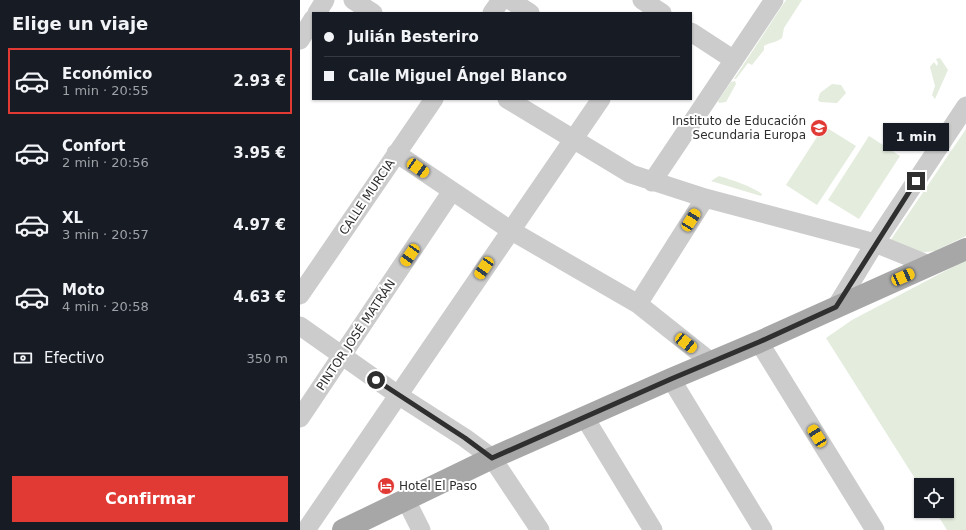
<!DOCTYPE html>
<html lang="es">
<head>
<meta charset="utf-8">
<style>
  :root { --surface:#171b24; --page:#242831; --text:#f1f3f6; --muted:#9ea1a6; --line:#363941; --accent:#e13a35 }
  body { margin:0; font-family:"DejaVu Sans",sans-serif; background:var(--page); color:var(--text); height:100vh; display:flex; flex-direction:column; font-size:15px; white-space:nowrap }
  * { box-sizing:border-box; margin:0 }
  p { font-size:13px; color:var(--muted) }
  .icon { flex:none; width:22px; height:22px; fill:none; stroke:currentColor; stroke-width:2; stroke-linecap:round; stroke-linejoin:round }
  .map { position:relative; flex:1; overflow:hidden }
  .side { display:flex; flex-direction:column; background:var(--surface); width:300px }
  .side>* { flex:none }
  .guide { position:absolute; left:12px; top:12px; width:380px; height:88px; border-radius:0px; box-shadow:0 1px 3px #0004; display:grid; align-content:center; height:88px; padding:0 12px; background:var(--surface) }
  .fabs { position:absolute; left:614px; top:478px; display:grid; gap:8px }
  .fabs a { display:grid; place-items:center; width:40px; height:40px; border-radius:0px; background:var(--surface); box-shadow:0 1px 3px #0004; font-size:20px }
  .end { position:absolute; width:18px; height:18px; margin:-9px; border:5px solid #2f2f2f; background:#fff; box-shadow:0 0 0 2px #fff }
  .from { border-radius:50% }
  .bubble { position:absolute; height:28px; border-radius:0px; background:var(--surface); box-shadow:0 1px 3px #0004; font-size:13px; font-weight:600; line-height:28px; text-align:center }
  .car { position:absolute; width:12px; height:24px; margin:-12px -6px; border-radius:5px; box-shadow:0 0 3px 1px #0007; background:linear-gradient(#f5c518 24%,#345 0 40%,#f5c518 0 76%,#345 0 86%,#f5c518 0) }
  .guide b { display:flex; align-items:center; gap:14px; height:38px; font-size:15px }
  .guide b+b { border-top:1px solid var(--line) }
  .guide i { width:10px; height:10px; background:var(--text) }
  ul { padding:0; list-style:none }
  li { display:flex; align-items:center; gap:12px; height:66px; margin:0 8px 6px; padding:0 4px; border:2px solid transparent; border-radius:0px }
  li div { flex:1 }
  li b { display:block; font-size:15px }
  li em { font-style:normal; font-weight:600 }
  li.current { border-color:var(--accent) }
  li>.icon { width:36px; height:36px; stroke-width:1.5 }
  h2 { padding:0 12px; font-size:18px; line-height:48px }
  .pay { display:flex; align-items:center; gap:10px; height:44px; padding:0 12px; font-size:15px }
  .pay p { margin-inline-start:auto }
  .button { display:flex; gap:8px; margin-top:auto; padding:8px 12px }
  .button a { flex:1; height:46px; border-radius:0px; background:var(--accent); color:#fff; font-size:16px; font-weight:600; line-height:46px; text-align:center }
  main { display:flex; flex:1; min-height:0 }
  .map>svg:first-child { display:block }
  .green { fill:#e3ecdd }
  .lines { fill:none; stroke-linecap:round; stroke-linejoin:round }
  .minor { stroke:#ccc; stroke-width:19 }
  .major { stroke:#a7a7a7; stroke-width:22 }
  .route { stroke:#2f2f2f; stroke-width:5 }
  .labels { text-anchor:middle; stroke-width:4; stroke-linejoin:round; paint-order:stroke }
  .poi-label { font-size:12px; fill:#2f2f2f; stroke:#fff; text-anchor:end }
  .street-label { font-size:12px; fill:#2f2f2f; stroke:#fff }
</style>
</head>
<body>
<main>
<section class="side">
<h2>Elige un viaje</h2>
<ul>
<li class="current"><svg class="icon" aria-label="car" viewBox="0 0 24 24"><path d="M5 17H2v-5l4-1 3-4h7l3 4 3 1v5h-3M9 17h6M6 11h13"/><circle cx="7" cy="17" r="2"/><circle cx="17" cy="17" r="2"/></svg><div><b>Económico</b><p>1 min · 20:55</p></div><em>2.93 €</em></li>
<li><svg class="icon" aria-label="car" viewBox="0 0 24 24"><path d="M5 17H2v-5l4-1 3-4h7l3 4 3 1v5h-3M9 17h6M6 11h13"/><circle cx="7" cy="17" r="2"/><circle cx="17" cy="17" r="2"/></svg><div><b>Confort</b><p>2 min · 20:56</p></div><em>3.95 €</em></li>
<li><svg class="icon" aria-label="car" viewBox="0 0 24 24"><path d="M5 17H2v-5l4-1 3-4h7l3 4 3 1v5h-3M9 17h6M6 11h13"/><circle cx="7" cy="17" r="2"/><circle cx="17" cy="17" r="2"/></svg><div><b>XL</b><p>3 min · 20:57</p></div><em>4.97 €</em></li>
<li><svg class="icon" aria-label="car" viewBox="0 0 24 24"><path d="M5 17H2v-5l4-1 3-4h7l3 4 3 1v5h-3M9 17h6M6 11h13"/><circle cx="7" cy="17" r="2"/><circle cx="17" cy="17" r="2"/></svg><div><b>Moto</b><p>4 min · 20:58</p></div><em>4.63 €</em></li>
</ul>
<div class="pay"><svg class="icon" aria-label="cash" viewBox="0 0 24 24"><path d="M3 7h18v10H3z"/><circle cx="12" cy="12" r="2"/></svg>Efectivo<p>350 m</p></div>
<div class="button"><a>Confirmar</a></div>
</section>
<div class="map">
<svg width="666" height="530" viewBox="0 0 666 530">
  <rect width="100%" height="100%" fill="#fff"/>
  <path class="green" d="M486,0H502L484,28L482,38C476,43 470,42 464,46V50L452,65L448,63L436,79H434Z
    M640,58L648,70L635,99L632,95L635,86L630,67L634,62L637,66L638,63L636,59Z
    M435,81L436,84L426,102L419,103L418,101L431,82Z
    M532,84L541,85L546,93L537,103L520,102L518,100L520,93Z
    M524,126L556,146L517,205L486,185Z
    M666,129V236L635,251L619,253L590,241Z
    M569,136L600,156L559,219L528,200Z
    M419,176C432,180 451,186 462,194L461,196L411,181Z
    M666,260V530H647L635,511H647V485H621V488L526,338L552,320Z"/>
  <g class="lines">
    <path class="minor" d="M53,0L73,13
      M210,0L230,13
      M342,0L362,13
      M17,13L25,0
      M192,13L201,0
      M391,32L434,60
      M0,40L13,19
      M207,99L331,174L405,198L575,243L629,265
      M96,153L210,230L338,304L411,362
      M352,182L474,0
      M0,295L134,99
      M338,304L405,198
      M536,307L575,243L666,106
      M0,326L98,395L165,438L192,458L240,530
      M459,342L575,530
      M371,379L463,530
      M0,418L152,191
      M285,418L353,530
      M106,500L121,530
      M6,530L301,99"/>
    <path class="major" d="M43,530L192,458L371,379L459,342L666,249"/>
  </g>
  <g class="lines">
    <path class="route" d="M76,380L165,438L192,458L371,379L459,342L536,307L616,181"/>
  </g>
  <defs>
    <g id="school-disc" transform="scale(0.9)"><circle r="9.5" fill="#e13a35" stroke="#fff"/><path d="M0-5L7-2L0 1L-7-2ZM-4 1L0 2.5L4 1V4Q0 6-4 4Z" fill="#fff"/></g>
    <g id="hotel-disc" transform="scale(0.9)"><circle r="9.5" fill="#e13a35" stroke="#fff"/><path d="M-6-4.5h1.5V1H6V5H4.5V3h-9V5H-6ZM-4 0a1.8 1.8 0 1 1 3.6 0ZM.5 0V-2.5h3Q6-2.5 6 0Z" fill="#fff"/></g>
  </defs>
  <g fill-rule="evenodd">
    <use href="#school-disc" x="519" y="128"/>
    <use href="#hotel-disc" x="86" y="486"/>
  </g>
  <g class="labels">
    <g class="poi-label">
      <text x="506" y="125">Instituto de Educación<tspan x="506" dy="14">Secundaria Europa</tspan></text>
      <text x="99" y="490" text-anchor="start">Hotel El Paso</text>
    </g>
    <g class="street-label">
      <text transform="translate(67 197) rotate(-56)" y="4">CALLE MURCIA</text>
      <text transform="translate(56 335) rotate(-56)" y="4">PINTOR JOSÉ MATRÁN</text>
    </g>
  </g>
</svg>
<div class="fabs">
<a><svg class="icon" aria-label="locate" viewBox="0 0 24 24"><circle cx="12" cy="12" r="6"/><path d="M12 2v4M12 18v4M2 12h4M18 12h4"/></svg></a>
</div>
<i class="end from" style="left:76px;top:380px"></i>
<i class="end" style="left:616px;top:181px"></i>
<div class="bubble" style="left:583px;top:123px;width:66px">1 min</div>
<i class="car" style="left:118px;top:168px;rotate:125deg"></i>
<i class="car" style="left:391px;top:220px;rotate:32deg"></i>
<i class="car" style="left:110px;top:255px;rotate:214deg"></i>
<i class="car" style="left:184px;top:268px;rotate:214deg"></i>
<i class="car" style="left:603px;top:277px;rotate:66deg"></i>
<i class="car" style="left:386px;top:343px;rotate:128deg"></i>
<i class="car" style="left:517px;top:436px;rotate:328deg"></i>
<div class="guide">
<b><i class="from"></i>Julián Besteriro</b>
<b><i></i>Calle Miguel Ángel Blanco</b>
</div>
</div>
</main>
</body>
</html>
